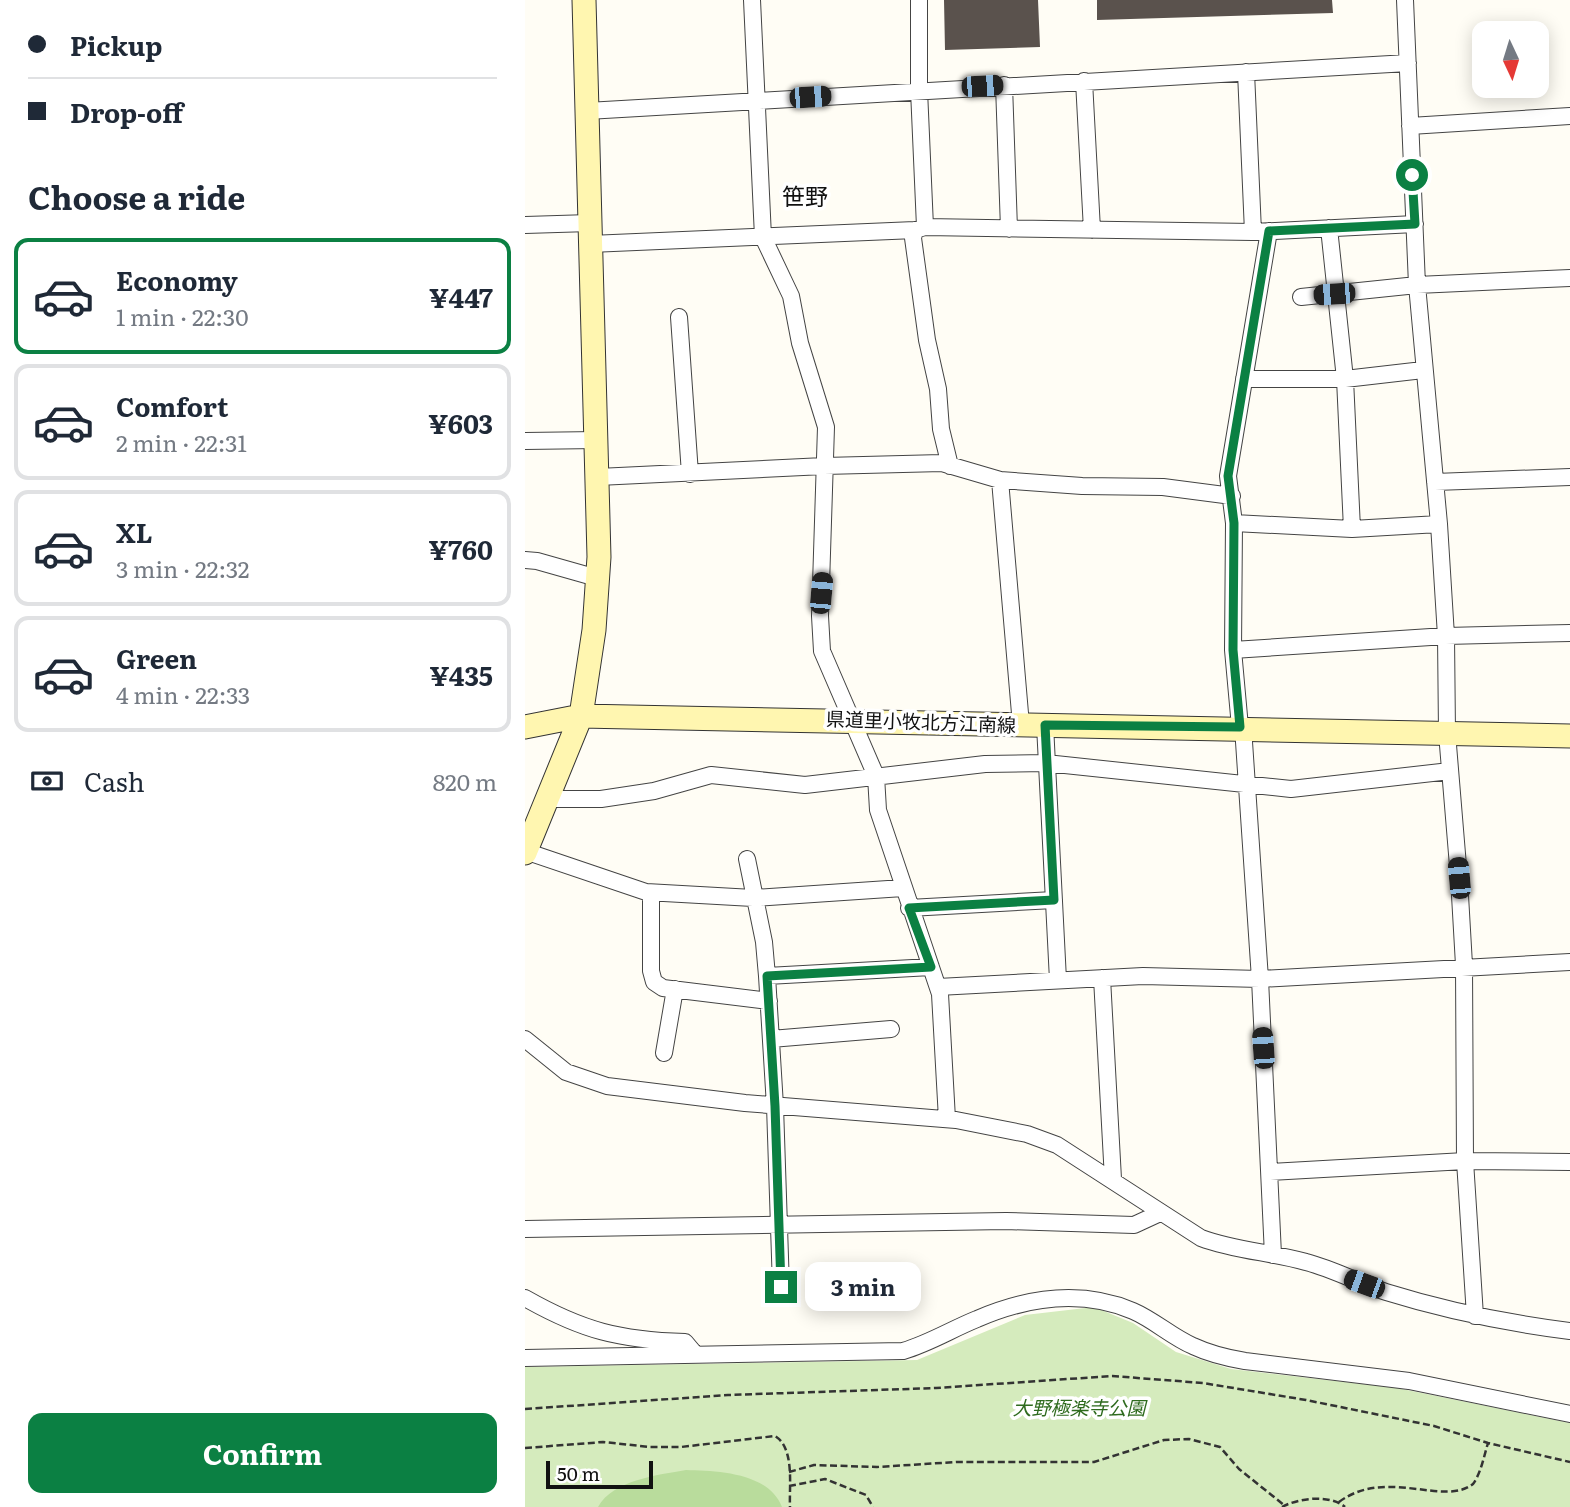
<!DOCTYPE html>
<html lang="en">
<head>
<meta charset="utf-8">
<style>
  :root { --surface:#fff; --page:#f6f6f7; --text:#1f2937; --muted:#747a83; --line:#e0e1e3; --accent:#0b8043 }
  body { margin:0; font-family:Literata,"Noto Sans JP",serif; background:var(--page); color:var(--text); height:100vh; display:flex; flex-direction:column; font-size:26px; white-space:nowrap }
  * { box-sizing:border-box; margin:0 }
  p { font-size:23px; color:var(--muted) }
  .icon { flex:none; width:38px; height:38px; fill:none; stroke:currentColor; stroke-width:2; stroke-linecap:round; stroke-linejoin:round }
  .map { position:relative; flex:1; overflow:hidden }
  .details { display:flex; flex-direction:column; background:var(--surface); width:525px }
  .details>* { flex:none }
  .top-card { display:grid; align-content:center; height:154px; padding:0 28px; background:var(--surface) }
  .needle { width:46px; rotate:176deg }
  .fabs { position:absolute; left:947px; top:21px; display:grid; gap:14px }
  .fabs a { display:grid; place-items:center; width:77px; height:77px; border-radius:14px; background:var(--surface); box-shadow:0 4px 18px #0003; font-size:35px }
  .scale { position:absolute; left:21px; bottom:18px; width:107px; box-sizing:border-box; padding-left:7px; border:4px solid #111; border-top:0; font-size:19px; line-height:24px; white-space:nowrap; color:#111; -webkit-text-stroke:5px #fff; paint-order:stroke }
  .end { position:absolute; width:32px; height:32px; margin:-16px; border:9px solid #0b8043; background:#fff; box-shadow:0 0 0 4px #fff }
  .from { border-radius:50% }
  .bubble { position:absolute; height:49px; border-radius:14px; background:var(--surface); box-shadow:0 4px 18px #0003; font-size:23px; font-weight:700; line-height:49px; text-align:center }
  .car { position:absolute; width:21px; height:42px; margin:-21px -10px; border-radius:9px; box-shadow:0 0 5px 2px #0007; background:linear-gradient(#222 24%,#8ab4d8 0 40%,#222 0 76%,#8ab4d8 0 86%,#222 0) }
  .top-card b { display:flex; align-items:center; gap:24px; height:66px; font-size:26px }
  .top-card b+b { border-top:2px solid var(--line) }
  .top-card i { width:18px; height:18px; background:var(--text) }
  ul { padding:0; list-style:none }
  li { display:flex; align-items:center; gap:21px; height:116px; margin:0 14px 10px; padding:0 14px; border:4px solid var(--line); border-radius:14px }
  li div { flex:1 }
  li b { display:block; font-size:26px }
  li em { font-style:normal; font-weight:700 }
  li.active { border-color:var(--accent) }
  li>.icon { width:63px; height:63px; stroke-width:1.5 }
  h2 { padding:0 28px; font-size:32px; line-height:84px }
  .pay { display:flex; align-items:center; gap:18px; height:77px; padding:0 28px; font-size:26px }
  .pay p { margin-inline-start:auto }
  .action { display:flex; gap:14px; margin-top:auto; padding:14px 28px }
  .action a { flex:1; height:80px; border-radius:14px; background:var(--accent); color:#fff; font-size:28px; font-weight:700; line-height:80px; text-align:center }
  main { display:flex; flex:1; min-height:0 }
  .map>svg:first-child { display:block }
  .green { fill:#d5ebbd }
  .forest { fill:#b9dc9c }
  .building { fill:#5a524d }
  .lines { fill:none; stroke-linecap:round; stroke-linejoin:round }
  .street-casing { stroke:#444; stroke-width:18 }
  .secondary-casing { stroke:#333; stroke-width:25 }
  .path { stroke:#333; stroke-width:2.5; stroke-dasharray:7 3.5; stroke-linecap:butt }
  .street { stroke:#fff; stroke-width:16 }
  .secondary { stroke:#fff6b0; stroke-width:23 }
  .route { stroke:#0b8043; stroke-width:9 }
  .labels { text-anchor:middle; stroke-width:7; stroke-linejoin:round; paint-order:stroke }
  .street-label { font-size:19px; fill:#111; stroke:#fff }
  .park-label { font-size:19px; font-style:italic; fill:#2f6b1f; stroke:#fff }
  .quarter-label { font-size:23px; fill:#111; stroke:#fff }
</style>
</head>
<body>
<main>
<section class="details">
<div class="top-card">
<b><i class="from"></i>Pickup</b>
<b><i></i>Drop-off</b>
</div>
<h2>Choose a ride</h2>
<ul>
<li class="active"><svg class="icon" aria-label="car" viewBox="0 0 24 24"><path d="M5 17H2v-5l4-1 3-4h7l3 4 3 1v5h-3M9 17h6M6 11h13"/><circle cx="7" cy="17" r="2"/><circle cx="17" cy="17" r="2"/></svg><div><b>Economy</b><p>1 min · 22:30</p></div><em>¥447</em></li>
<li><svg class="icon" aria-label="car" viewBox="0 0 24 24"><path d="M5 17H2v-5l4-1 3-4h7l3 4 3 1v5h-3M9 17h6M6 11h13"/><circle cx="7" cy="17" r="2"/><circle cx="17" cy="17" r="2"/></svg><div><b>Comfort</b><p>2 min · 22:31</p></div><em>¥603</em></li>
<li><svg class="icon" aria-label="car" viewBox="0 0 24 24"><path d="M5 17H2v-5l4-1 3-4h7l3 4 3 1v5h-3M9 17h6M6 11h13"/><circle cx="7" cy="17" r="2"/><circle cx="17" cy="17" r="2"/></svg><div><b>XL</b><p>3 min · 22:32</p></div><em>¥760</em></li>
<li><svg class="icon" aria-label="car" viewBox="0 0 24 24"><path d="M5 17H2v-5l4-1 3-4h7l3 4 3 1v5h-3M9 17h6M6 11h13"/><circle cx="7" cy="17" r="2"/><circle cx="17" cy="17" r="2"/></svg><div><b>Green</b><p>4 min · 22:33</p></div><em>¥435</em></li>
</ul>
<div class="pay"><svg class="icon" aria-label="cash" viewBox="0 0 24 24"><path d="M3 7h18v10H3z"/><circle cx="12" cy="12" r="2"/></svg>Cash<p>820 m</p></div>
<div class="action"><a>Confirm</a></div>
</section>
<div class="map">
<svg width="1045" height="1507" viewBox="0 0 1045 1507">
  <rect width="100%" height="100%" fill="#fffdf5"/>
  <path class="green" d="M569,1307L608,1323L651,1352L706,1369L872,1388L1045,1423V1507H0V1367L392,1360L500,1315Z"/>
  <path class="forest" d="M161,1470C192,1471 243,1472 257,1507H73C88,1480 133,1475 161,1470Z"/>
  <path class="building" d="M419,0H513L515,47L420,50Z
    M572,0H807L808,13L572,20Z"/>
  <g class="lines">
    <g class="street-casing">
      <path id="street" d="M227,0L238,237L266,296L275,343L301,427L295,616L297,651L351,776L353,810L415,994L422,1119
        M394,0V90L400,227
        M880,0L892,285L914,524L921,636L922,733L934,878L939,965L940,1161L950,1316
        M721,72L728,232
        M559,81L567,230
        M479,85L484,229
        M62,111L883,63
        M885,126L1045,116
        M0,225L65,223
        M804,228L820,379L827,529
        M65,244L390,230
        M776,297L892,285L1045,278
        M154,317L165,474
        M719,379H820L898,370
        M0,441L72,440
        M425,466L416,429L413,389L402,340L388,238L390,230L400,227L728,232L890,224
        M73,477L299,466L417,463L475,480L557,486L638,487L707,496
        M475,480L496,725
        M910,482L1045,477
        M709,523L827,529L914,524
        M0,560L12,561L72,578
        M708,650L921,636L1045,633
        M520,725L533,980
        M715,727L708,650L709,523L703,476L744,231
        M718,727L735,979L748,1255
        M21,799H76L129,791L186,775L280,785L460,764L521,763L766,789L925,771
        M0,851L121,892L228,898L378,888
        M222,859L239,942L242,976L250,1106L256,1287
        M126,893V971L129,982L138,988L244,1001
        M384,908L529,900
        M242,976L406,967
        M577,978L588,1179
        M413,987L618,976L735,979L1045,962
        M0,1039L41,1072L82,1086L220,1103L431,1120L502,1134L532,1145L676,1238C710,1251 746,1252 781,1262C808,1269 834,1283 861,1292C922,1311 982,1323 1045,1331
        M246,1039L366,1029
        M139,1053L150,989
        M745,1172L940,1161L1045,1162
        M0,1229L481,1221L609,1225L635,1213
        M0,1298C58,1331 95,1340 160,1342L171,1355
        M0,1358L378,1351C405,1343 427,1329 452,1319C503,1297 556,1289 608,1311C629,1320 647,1337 668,1346C685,1354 702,1358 720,1361L884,1381L1045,1414"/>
    </g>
    <g class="secondary-casing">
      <path id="secondary" d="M0,727L56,716L1045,736
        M0,853L56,716L69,630L74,557L59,0"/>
    </g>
    <path class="path" d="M0,1409L203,1395L411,1388L587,1376L678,1383L781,1400L909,1426L963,1443L1045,1462
      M0,1448L78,1442L125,1447H156L250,1436C270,1448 264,1486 265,1507
      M264,1472L289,1465L352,1467L431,1462H569L639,1440L664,1439L695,1447L714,1469L759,1505
      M264,1486L300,1479L341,1495L348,1507
      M814,1502C861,1467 919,1507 948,1484C956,1473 959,1456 963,1443
      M757,1507C773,1498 805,1494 820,1507"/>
    <use href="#street" class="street"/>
    <use href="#secondary" class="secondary"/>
  </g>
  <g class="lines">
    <path class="route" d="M256,1287L250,1106L242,976L406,967L384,908L529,900L520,725L715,727L708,650L709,523L703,476L744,231L890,224L887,175"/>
  </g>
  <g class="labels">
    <g class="street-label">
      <text transform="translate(396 722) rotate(2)" y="7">県道里小牧北方江南線</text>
    </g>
    <g class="park-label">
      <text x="554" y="1415">大野極楽寺公園</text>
    </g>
    <g class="quarter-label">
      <text x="280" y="205">笹野</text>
    </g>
  </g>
</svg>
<div class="fabs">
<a><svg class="needle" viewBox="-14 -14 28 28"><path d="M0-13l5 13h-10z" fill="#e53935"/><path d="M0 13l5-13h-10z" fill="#747a83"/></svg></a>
</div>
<div class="scale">50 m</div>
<i class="end from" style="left:887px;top:175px"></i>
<i class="end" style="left:256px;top:1287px"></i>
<div class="bubble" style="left:280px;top:1262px;width:116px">3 min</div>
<i class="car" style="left:457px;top:86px;rotate:87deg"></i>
<i class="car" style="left:285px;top:97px;rotate:86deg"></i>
<i class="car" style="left:809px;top:294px;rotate:266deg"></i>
<i class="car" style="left:296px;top:593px;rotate:5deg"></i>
<i class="car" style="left:934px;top:878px;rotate:355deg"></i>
<i class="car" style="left:738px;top:1048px;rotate:356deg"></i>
<i class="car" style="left:839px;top:1284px;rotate:290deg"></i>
</div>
</main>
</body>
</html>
